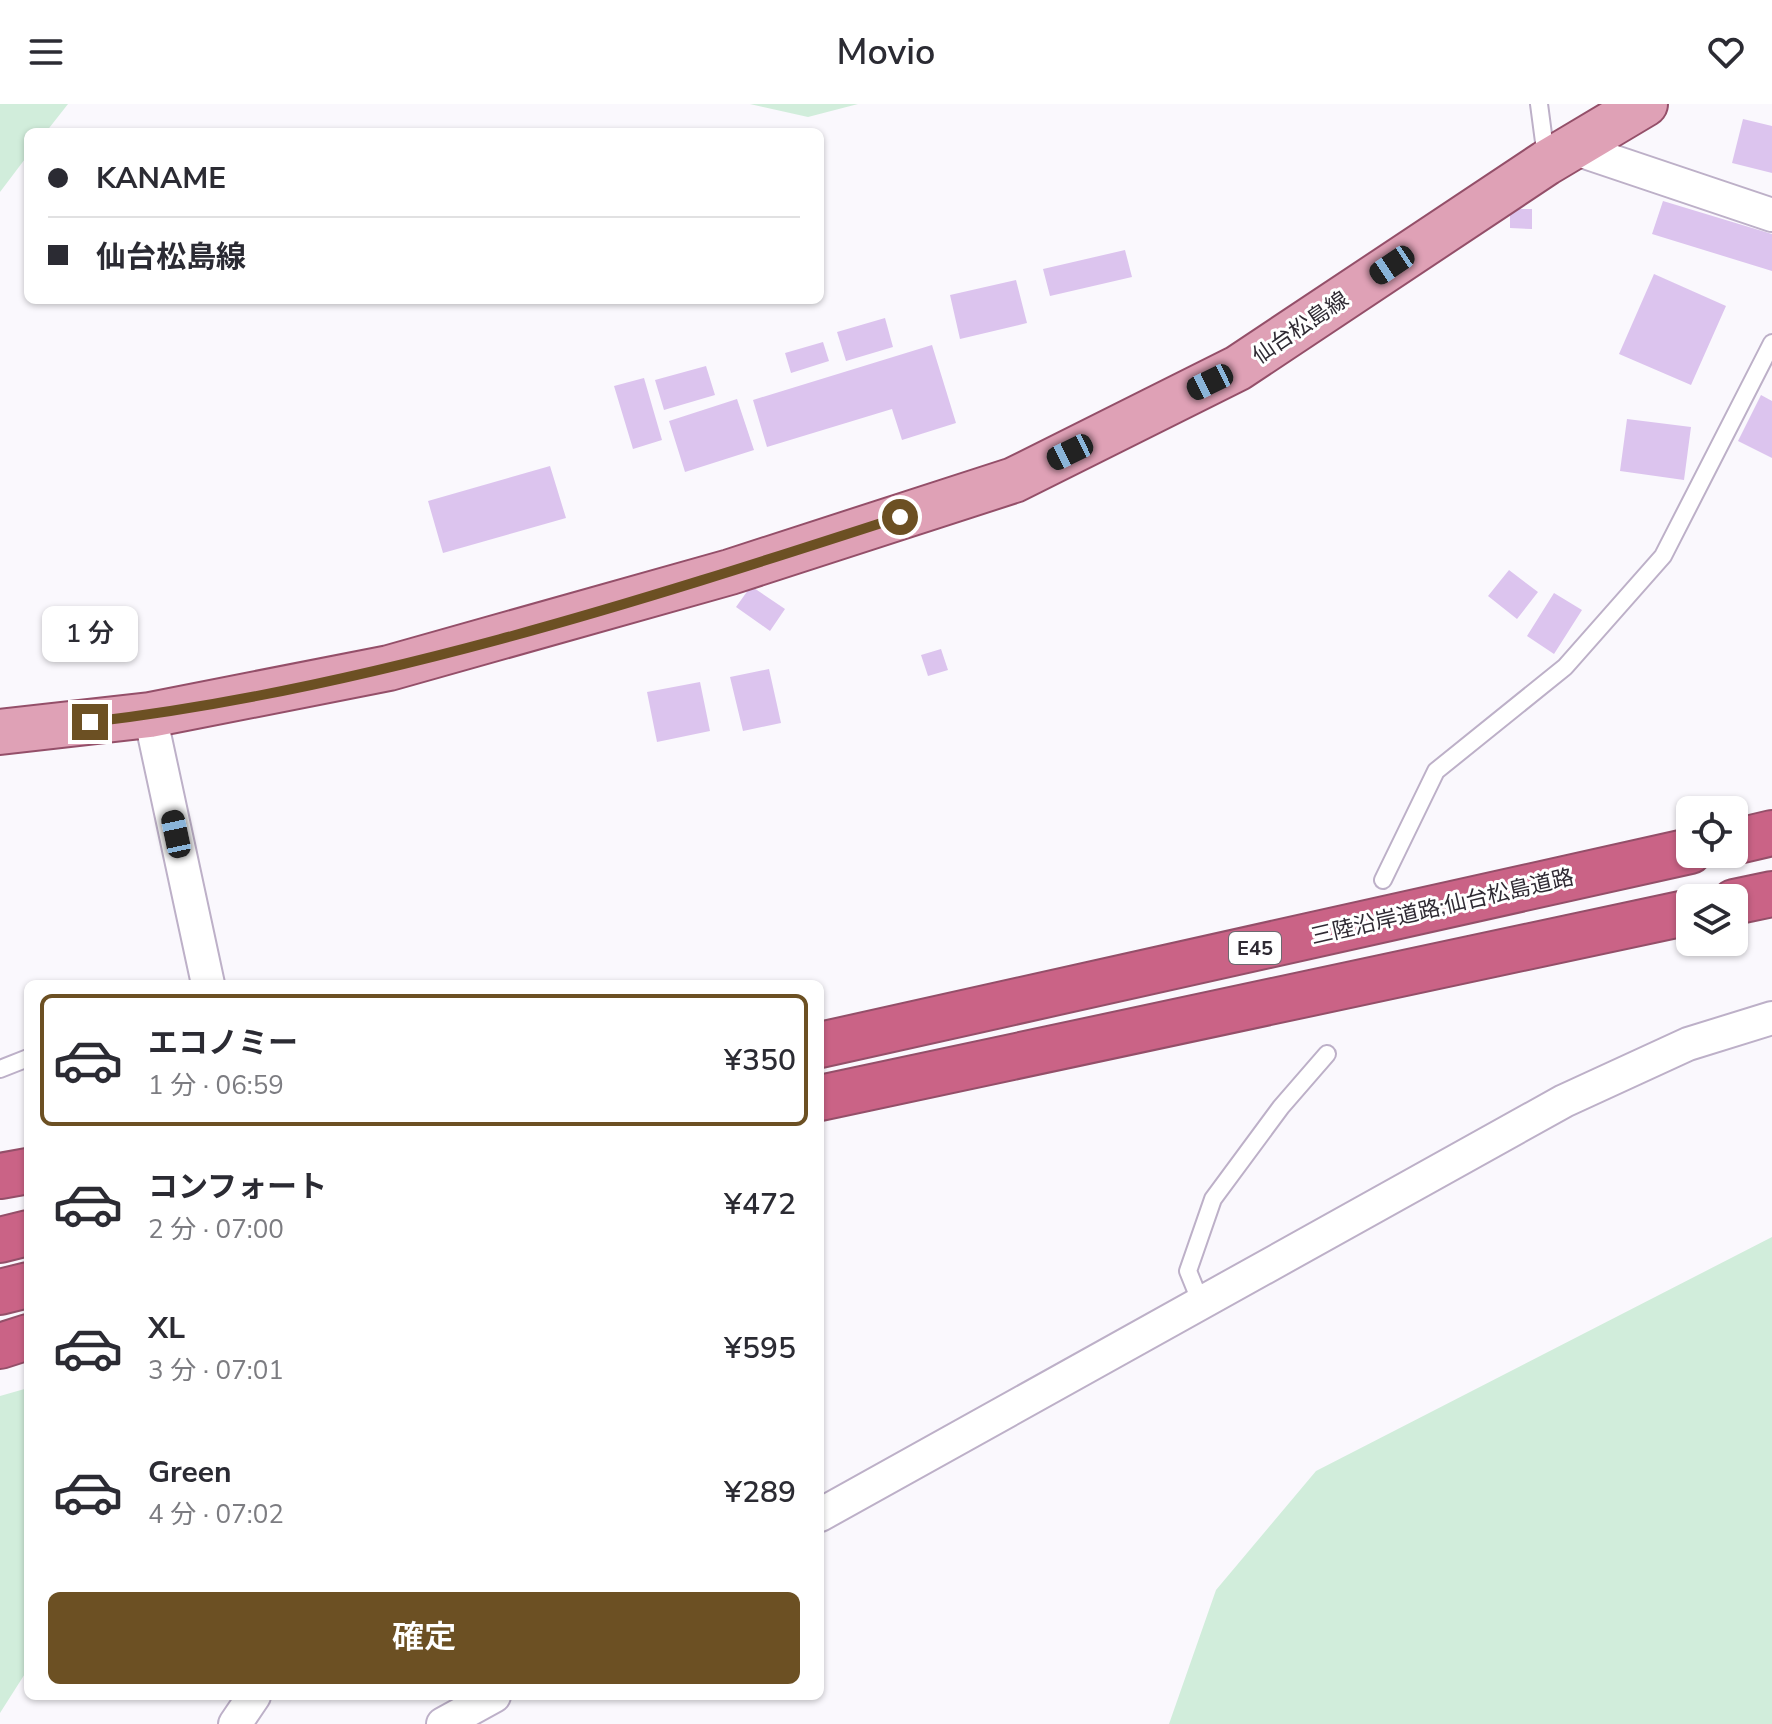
<!DOCTYPE html>
<html lang="ja">
<head>
<meta charset="utf-8">
<style>
  :root { --surface:#fff; --page:#f2f2f3; --text:#2b2b33; --muted:#7c7c81; --line:#e1e1e2; --accent:#6c5023 }
  body { margin:0; font-family:"Nunito Sans","Noto Sans JP",sans-serif; background:var(--page); color:var(--text); height:100vh; display:flex; flex-direction:column; font-size:30px; white-space:nowrap }
  * { box-sizing:border-box; margin:0 }
  p { font-size:26px; color:var(--muted) }
  .icon { flex:none; width:44px; height:44px; fill:none; stroke:currentColor; stroke-width:2; stroke-linecap:round; stroke-linejoin:round }
  .map { position:relative; flex:1; overflow:hidden }
  .panel { position:absolute; left:24px; top:876px; width:800px; height:720px; display:flex; flex-direction:column; background:var(--surface); border-radius:12px; box-shadow:0 2px 6px #0004 }
  .panel>* { flex:none }
  .banner { position:absolute; left:24px; top:24px; width:800px; height:176px; border-radius:12px; box-shadow:0 2px 6px #0004; display:grid; align-content:center; height:176px; padding:0 24px; background:var(--surface) }
  .controls { position:absolute; left:1676px; top:692px; display:grid; gap:16px }
  .controls a { display:grid; place-items:center; width:72px; height:72px; border-radius:12px; background:var(--surface); box-shadow:0 2px 6px #0004; font-size:40px }
  .end { position:absolute; width:36px; height:36px; margin:-18px; border:10px solid #6c5023; background:#fff; box-shadow:0 0 0 4px #fff }
  .from { border-radius:50% }
  .bubble { position:absolute; height:56px; border-radius:12px; background:var(--surface); box-shadow:0 2px 6px #0004; font-size:26px; font-weight:600; line-height:56px; text-align:center }
  .car { position:absolute; width:24px; height:48px; margin:-24px -12px; border-radius:10px; box-shadow:0 0 6px 2px #0007; background:linear-gradient(#222 24%,#8ab4d8 0 40%,#222 0 76%,#8ab4d8 0 86%,#222 0) }
  .banner b { display:flex; align-items:center; gap:28px; height:76px; font-size:30px }
  .banner b+b { border-top:2px solid var(--line) }
  .banner i { width:20px; height:20px; background:var(--text) }
  ul { padding:14px 0 0; list-style:none }
  li { display:flex; align-items:center; gap:24px; height:132px; margin:0 16px 12px; padding:0 8px; border:4px solid transparent; border-radius:12px }
  li div { flex:1 }
  li b { display:block; font-size:30px }
  li em { font-style:normal; font-weight:600 }
  li.current { border-color:var(--accent) }
  li>.icon { width:72px; height:72px; stroke-width:1.5 }
  .cta { display:flex; gap:16px; margin-top:auto; padding:16px 24px }
  .cta a { flex:1; height:92px; border-radius:12px; background:var(--accent); color:#fff; font-size:32px; font-weight:600; line-height:92px; text-align:center }
  header { display:flex; justify-content:space-between; align-items:center; height:104px; padding:0 24px; background:var(--surface); font-size:36px; font-weight:600 }
  .map>svg:first-child { display:block }
  .green { fill:#d1eddb }
  .building { fill:#dcc4ee }
  .lines { fill:none; stroke-linecap:round; stroke-linejoin:round }
  .lane-casing { stroke:#bdb0c8; stroke-width:20 }
  .street-casing { stroke:#bdb0c8; stroke-width:36 }
  .primary-casing { stroke:#944f69; stroke-width:48 }
  .highway-casing { stroke:#944f69; stroke-width:48 }
  .lane { stroke:#fff; stroke-width:16 }
  .street { stroke:#fff; stroke-width:32 }
  .primary { stroke:#dfa1b6; stroke-width:44 }
  .highway { stroke:#ca6386; stroke-width:44 }
  .route { stroke:#6c5023; stroke-width:10 }
  .labels { text-anchor:middle; stroke-width:6; stroke-linejoin:round; paint-order:stroke }
  .shield { fill:#fff; stroke:#6d6a70; stroke-width:2 }
  .shield-label { font-size:20px; font-weight:bold; fill:#2f2a33 }
  .street-label { font-size:22px; fill:#2f2a33; stroke:#fff }
</style>
</head>
<body>
<header><svg class="icon" aria-label="menu" viewBox="0 0 24 24"><path d="M4 6h16M4 12h16M4 18h16"/></svg>Movio<svg class="icon" aria-label="heart" viewBox="0 0 24 24"><path d="M12 20l-8-8c-3-5 5-10 8-4 3-6 11-1 8 4z"/></svg></header>
<div class="map">
<svg width="1772" height="1620" viewBox="0 0 1772 1620">
  <rect width="100%" height="100%" fill="#faf8fd"/>
  <path class="green" d="M0,0H68L46,28H28V51L0,88Z
    M750,0H858L808,13Z
    M1772,1133V1620H1169L1216,1486L1316,1367Z
    M28,1284V1565L0,1609V1292Z"/>
  <path class="building" d="M1743,15L1772,22V69L1732,59Z
    M1663,97L1772,130V167L1652,130Z
    M1510,105H1532V125L1510,124Z
    M1125,146L1132,173L1050,192L1043,165Z
    M1654,170L1726,202L1691,281L1619,250Z
    M1016,176L1027,219L960,235L950,191Z
    M885,214L893,243L846,257L837,228Z
    M823,238L829,257L791,269L785,249Z
    M932,241L956,319L902,336L892,305L767,343L753,296Z
    M706,262L715,291L664,306L655,276Z
    M644,274L662,336L633,345L614,282Z
    M1761,291L1772,297V354L1738,337Z
    M737,295L754,346L685,368L669,317Z
    M1627,315L1691,323L1684,376L1620,367Z
    M550,362L566,414L443,449L428,397Z
    M1509,466L1538,488L1517,515L1488,492Z
    M751,482L785,505L770,527L736,503Z
    M1554,489L1582,506L1554,550L1527,532Z
    M941,545L948,566L928,572L921,551Z
    M769,565L781,619L743,627L730,573Z
    M700,578L710,627L657,638L647,588Z"/>
  <g class="lines">
    <g class="lane-casing">
      <path id="lane" d="M1539,0L1546,53
        M1383,776L1436,667L1565,563L1663,452L1772,239
        M0,965L28,954
        M1201,1199L1188,1167L1213,1095L1281,1003L1327,950"/>
    </g>
    <g class="street-casing">
      <path id="street" d="M1570,43L1772,111
        M150,611L208,880
        M820,1411L1564,997L1688,940L1772,914
        M235,1620L254,1592
        M443,1620L494,1592"/>
    </g>
    <g class="primary-casing">
      <path id="primary" d="M0,628L150,611L389,564L730,468L1014,376L1238,264L1546,59L1645,0"/>
    </g>
    <g class="highway-casing">
      <path id="highway" d="M1734,738L1772,729
        M1734,798L1772,790
        M820,941L1690,747
        M820,994L1690,808
        M0,1072L28,1067
        M0,1136L28,1129
        M0,1188L28,1181
        M0,1242L28,1233"/>
    </g>
    <use href="#lane" class="lane"/>
    <use href="#street" class="street"/>
    <use href="#primary" class="primary"/>
    <use href="#highway" class="highway"/>
  </g>
  <g class="lines">
    <path class="route" d="M90,618C364,586 638,498 900,413"/>
  </g>
  <g class="labels">
    <rect class="shield" x="1229" y="828" width="52" height="32" rx="6"/>
    <g class="shield-label">
      <text x="1255" y="851">E45</text>
    </g>
    <g class="street-label">
      <text transform="translate(1300 223) rotate(-34)" y="8">仙台松島線</text>
      <text transform="translate(1442 802) rotate(-13)" y="8">三陸沿岸道路;仙台松島道路</text>
    </g>
  </g>
</svg>
<div class="controls">
<a><svg class="icon" aria-label="locate" viewBox="0 0 24 24"><circle cx="12" cy="12" r="6"/><path d="M12 2v4M12 18v4M2 12h4M18 12h4"/></svg></a>
<a><svg class="icon" aria-label="layers" viewBox="0 0 24 24"><path d="M12 4l9 5-9 5-9-5zM3 14l9 5 9-5"/></svg></a>
</div>
<i class="end from" style="left:900px;top:413px"></i>
<i class="end" style="left:90px;top:618px"></i>
<div class="bubble" style="left:42px;top:502px;width:96px">1 分</div>
<i class="car" style="left:1392px;top:161px;rotate:236deg"></i>
<i class="car" style="left:1210px;top:278px;rotate:244deg"></i>
<i class="car" style="left:1070px;top:348px;rotate:244deg"></i>
<i class="car" style="left:176px;top:730px;rotate:348deg"></i>
<div class="banner">
<b><i class="from"></i>KANAME</b>
<b><i></i>仙台松島線</b>
</div>
<section class="panel">
<ul>
<li class="current"><svg class="icon" aria-label="car" viewBox="0 0 24 24"><path d="M5 17H2v-5l4-1 3-4h7l3 4 3 1v5h-3M9 17h6M6 11h13"/><circle cx="7" cy="17" r="2"/><circle cx="17" cy="17" r="2"/></svg><div><b>エコノミー</b><p>1 分 · 06:59</p></div><em>¥350</em></li>
<li><svg class="icon" aria-label="car" viewBox="0 0 24 24"><path d="M5 17H2v-5l4-1 3-4h7l3 4 3 1v5h-3M9 17h6M6 11h13"/><circle cx="7" cy="17" r="2"/><circle cx="17" cy="17" r="2"/></svg><div><b>コンフォート</b><p>2 分 · 07:00</p></div><em>¥472</em></li>
<li><svg class="icon" aria-label="car" viewBox="0 0 24 24"><path d="M5 17H2v-5l4-1 3-4h7l3 4 3 1v5h-3M9 17h6M6 11h13"/><circle cx="7" cy="17" r="2"/><circle cx="17" cy="17" r="2"/></svg><div><b>XL</b><p>3 分 · 07:01</p></div><em>¥595</em></li>
<li><svg class="icon" aria-label="car" viewBox="0 0 24 24"><path d="M5 17H2v-5l4-1 3-4h7l3 4 3 1v5h-3M9 17h6M6 11h13"/><circle cx="7" cy="17" r="2"/><circle cx="17" cy="17" r="2"/></svg><div><b>Green</b><p>4 分 · 07:02</p></div><em>¥289</em></li>
</ul>
<div class="cta"><a>確定</a></div>
</section>
</div>
</body>
</html>
